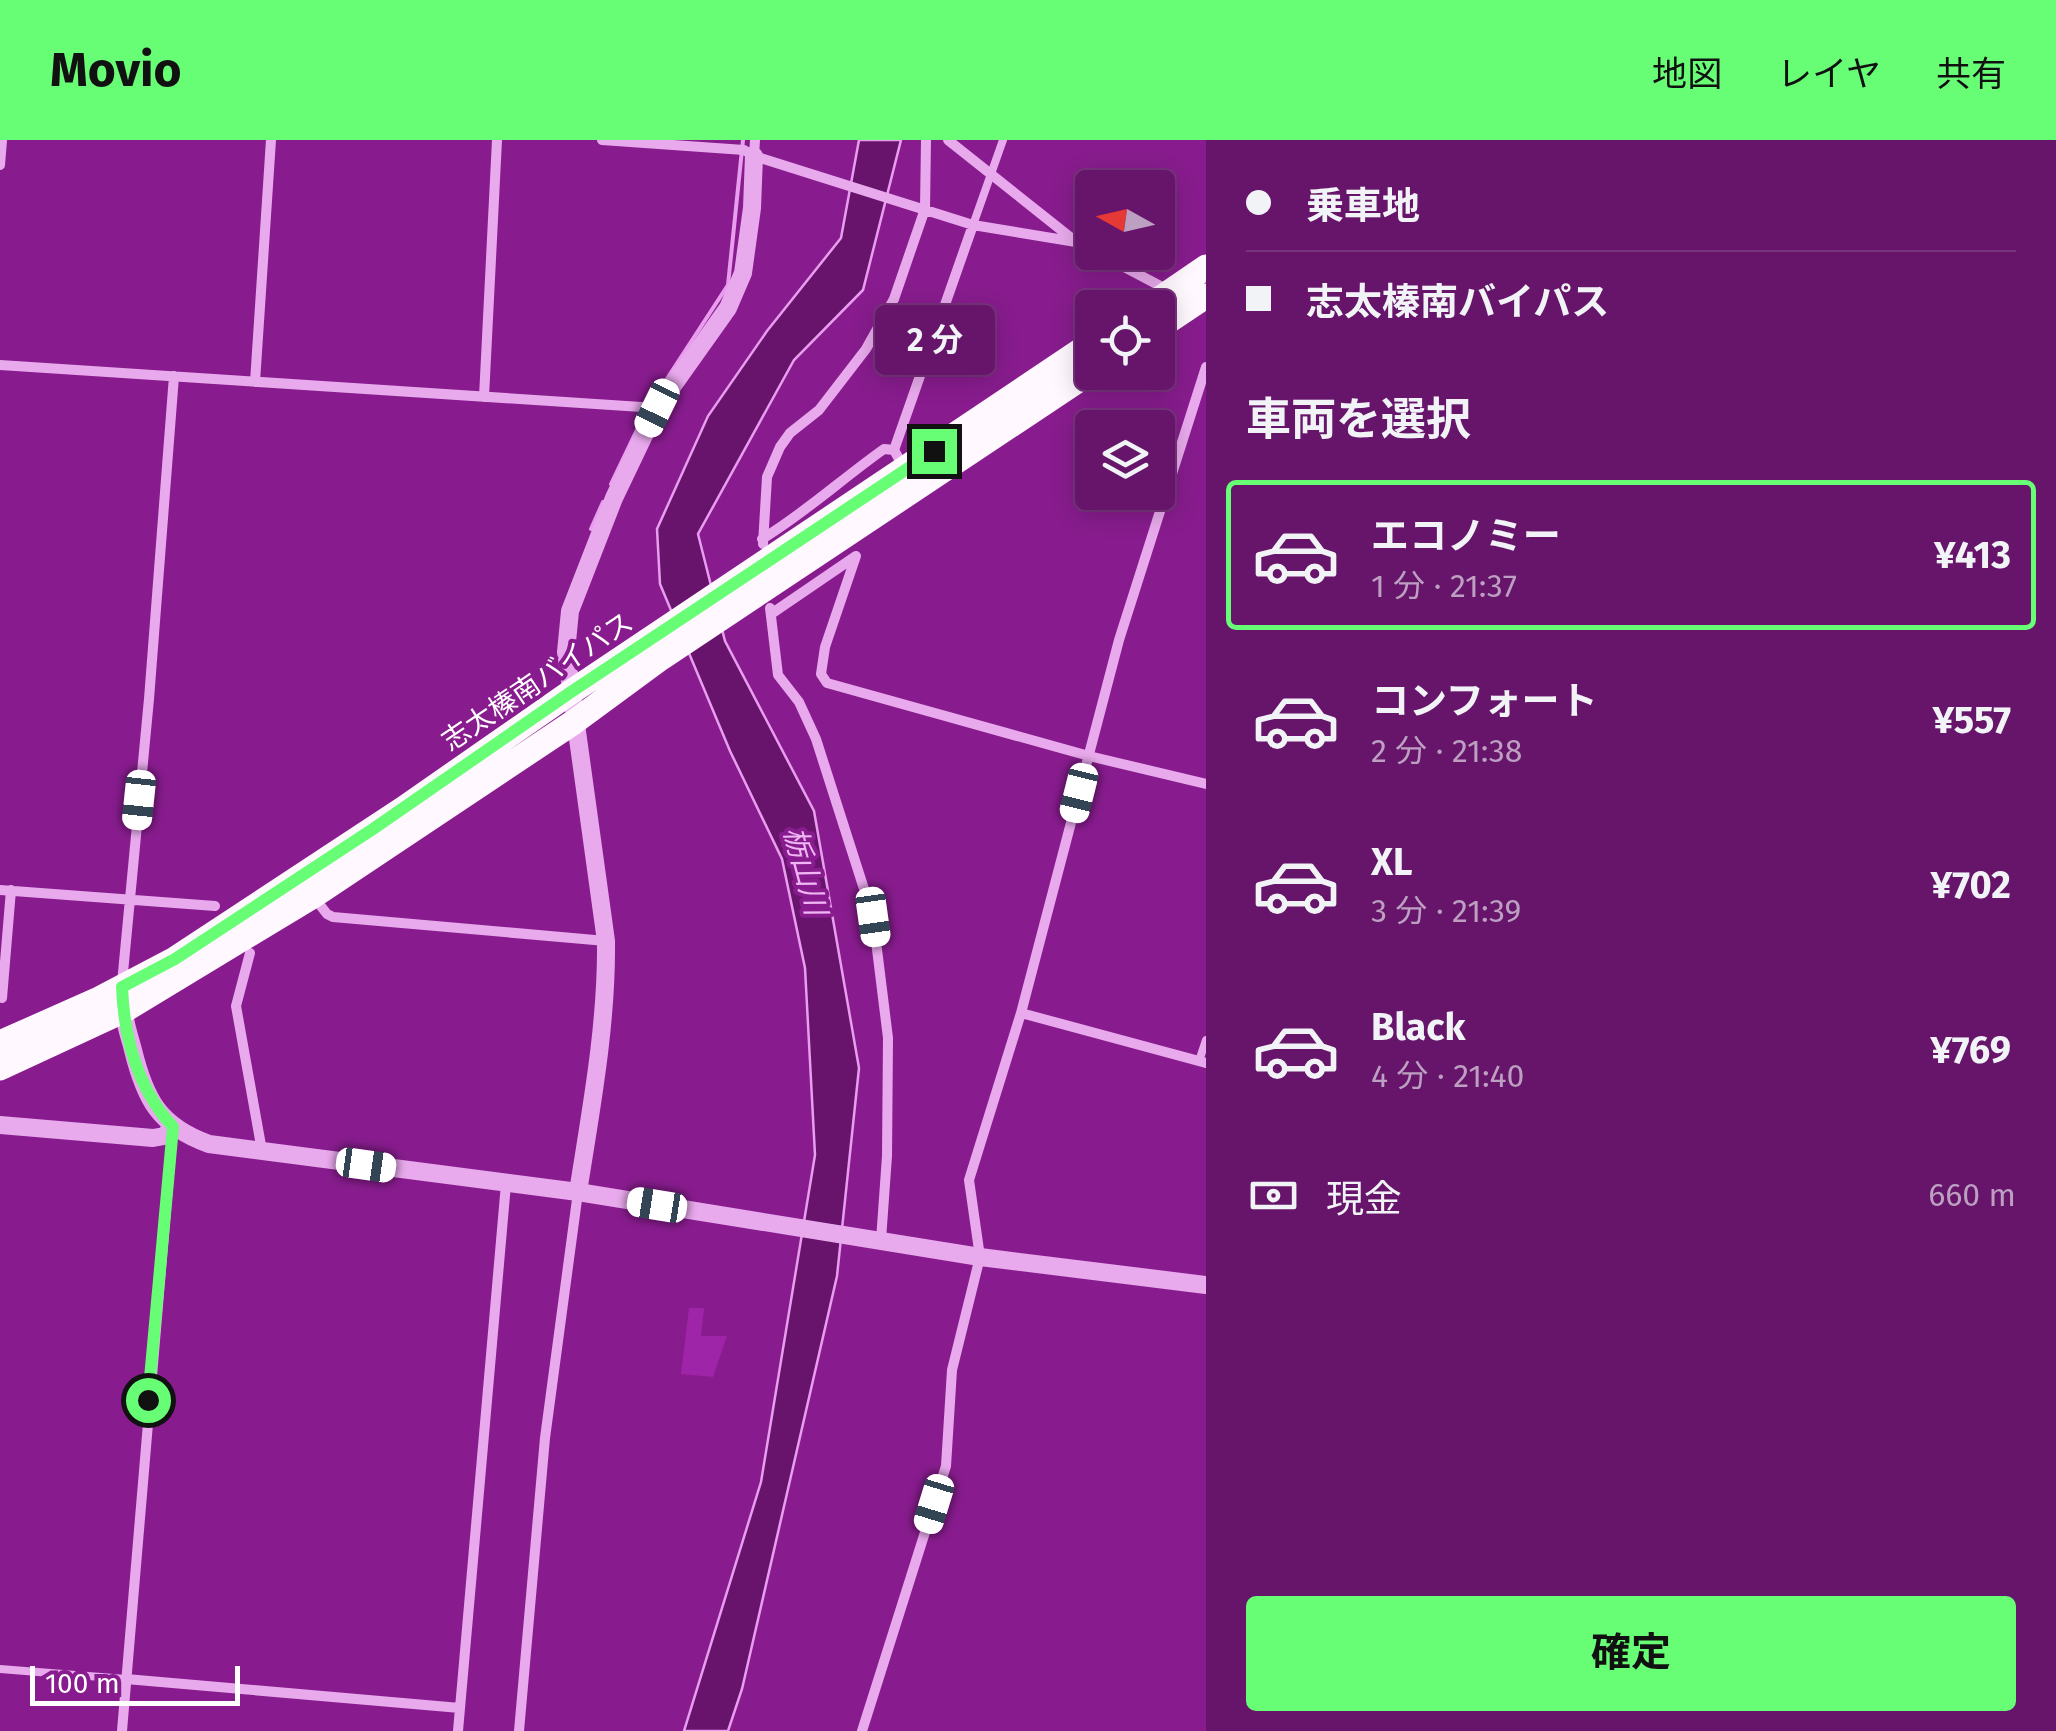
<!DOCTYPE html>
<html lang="ja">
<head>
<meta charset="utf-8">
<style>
  :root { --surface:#66156a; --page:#6e2272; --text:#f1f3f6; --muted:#bc9fc1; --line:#79347e; --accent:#67fe76 }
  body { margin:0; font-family:"Fira Sans","Noto Sans JP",sans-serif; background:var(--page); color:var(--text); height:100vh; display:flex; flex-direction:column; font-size:38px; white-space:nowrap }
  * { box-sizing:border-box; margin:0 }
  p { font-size:32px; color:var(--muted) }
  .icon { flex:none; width:55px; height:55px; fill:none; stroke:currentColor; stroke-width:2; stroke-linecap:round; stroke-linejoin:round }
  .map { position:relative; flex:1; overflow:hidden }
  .panel { display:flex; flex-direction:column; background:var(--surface); width:850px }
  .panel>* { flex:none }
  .top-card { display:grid; align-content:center; height:220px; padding:0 40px; background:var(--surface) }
  .needle { width:65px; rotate:278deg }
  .fabs { position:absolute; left:1075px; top:30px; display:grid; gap:20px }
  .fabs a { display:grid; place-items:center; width:100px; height:100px; border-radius:10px; background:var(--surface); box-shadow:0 5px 25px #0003,0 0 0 2px var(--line); font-size:50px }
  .scale { position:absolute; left:30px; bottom:25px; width:210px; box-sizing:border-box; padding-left:10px; border:5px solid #fff; border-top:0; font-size:28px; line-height:35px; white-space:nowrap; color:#fff; -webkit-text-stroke:8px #881c8e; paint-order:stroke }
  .end { position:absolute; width:45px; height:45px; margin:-22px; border:12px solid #67fe76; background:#111; box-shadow:0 0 0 5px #111 }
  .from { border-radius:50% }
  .bubble { position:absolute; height:70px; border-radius:10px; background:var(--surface); box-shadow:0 5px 25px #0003,0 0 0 2px var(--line); font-size:32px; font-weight:700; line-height:70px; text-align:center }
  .car { position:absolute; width:30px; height:60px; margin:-30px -15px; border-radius:12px; box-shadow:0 0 8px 2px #0007; background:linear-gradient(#fff 24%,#345 0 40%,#fff 0 76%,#345 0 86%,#fff 0) }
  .top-card b { display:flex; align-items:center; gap:35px; height:95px; font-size:38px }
  .top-card b+b { border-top:2px solid var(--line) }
  .top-card i { width:25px; height:25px; background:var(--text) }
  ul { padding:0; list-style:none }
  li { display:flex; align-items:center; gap:30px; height:150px; margin:0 20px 15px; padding:0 20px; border:5px solid transparent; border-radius:10px }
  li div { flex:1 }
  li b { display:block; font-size:38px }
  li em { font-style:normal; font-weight:700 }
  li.active { border-color:var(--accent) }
  li>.icon { width:90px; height:90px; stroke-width:1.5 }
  h2 { padding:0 40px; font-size:45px; line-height:120px }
  .pay { display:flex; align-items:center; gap:25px; height:110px; padding:0 40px; font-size:38px }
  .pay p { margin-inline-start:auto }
  .cta { display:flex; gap:20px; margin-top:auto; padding:20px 40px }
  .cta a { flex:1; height:115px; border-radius:10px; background:var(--accent); color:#111; font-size:40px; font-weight:700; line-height:115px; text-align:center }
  header { display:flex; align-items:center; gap:60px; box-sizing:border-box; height:140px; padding:0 50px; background:var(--accent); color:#111 }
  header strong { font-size:48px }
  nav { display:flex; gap:55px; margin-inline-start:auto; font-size:35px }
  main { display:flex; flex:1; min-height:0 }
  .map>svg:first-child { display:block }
  .green { fill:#9e25a7 }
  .water { fill:#68136c; stroke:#e99def; stroke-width:2.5 }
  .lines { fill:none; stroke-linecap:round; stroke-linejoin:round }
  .stream { stroke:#e99def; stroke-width:4 }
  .service { stroke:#e9aaed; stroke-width:8 }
  .minor { stroke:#e9aaed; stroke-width:10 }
  .tertiary { stroke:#e9aaed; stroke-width:18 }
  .trunk { stroke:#fff8ff; stroke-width:25 }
  .route { stroke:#67fe76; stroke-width:12 }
  .labels { text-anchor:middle; stroke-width:8; stroke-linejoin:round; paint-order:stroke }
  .street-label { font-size:28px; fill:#fff; stroke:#881c8e }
  .water-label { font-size:30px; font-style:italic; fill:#f0b6f4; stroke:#881c8e }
</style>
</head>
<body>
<header>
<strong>Movio</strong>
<nav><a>地図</a><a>レイヤ</a><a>共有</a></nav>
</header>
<main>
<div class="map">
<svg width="1206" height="1591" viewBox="0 0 1206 1591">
  <rect width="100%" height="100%" fill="#881c8e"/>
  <path class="green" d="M689,1168H704L701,1196H727L713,1237L681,1234Z"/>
  <path class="water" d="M859,0H901L863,150L794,220L698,394L725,501L814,671L859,928L837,1136L742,1549L728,1591H684L761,1342L815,1015L805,828L782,719L730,611L660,444L657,389L708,276L767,191L841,98Z"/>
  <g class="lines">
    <path class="stream" d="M659,251L728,145L743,0
      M611,344L646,271
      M591,389L603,362"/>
    <path class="service" d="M973,85L1003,0
      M1199,921L1206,900
      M0,1529L126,1539"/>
    <path class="minor" d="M602,0L744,10L754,16L973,85L1076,102L1092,111
      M948,0L1075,101
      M754,16L755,0
      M0,25L2,0
      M1096,112L1166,149
      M0,225L657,268
      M255,242L271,0
      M484,257L497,0
      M904,328L894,310L973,85
      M762,399C805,373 843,338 884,309L894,310
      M763,404L767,337L780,307L790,293L819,270L866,209L894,159L925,69L926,0
      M770,468L778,535L799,562L816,599L873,777L888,898L887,1016L881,1100
      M771,474L856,416L825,507L821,534L827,543L1089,616L1206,644
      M0,750L215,766
      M313,756L327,774L333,777L606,801
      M250,813L236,866L262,1011
      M122,843L149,559L174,236
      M2,858L11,750
      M1021,873L1206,923
      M126,1539L460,1568
      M122,1591L173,988
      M458,1591L506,1044
      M519,1591L545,1298L578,1052
      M862,1591L946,1326L952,1230L980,1117L969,1040L1021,873L1119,500L1206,227"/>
    <path class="tertiary" d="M123,863C123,879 129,894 133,910C145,959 159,986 209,1004L578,1052L980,1117L1206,1145
      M0,985L153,998L164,996L173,987
      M578,1052C591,969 607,885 606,801L566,512L570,471L614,358L657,268L728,168L743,133L752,68L754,16"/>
    <path class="trunk" d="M1146,168L1206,127
      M1158,188L1206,156
      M0,903L97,860L175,819L403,669L571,552L1092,203
      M0,928L123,871L313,756L574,582L661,518L1092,231"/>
  </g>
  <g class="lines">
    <path class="route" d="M148,1260L173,987C138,949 124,898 122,847L175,819L373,689L571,552L934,311"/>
  </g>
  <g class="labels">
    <g class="street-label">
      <text transform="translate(537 541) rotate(-34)" y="10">志太榛南バイパス</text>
    </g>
    <g class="water-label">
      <text transform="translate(805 731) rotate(75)" y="10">栃山川</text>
    </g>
  </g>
</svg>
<div class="fabs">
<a><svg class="needle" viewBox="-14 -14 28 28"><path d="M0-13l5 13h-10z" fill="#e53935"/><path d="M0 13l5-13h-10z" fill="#bc9fc1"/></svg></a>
<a><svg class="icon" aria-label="locate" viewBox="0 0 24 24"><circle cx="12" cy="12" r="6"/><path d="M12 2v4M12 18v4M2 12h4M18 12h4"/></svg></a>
<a><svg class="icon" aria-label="layers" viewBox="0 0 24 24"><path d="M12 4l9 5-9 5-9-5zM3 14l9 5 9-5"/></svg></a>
</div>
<div class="scale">100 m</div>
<i class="end from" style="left:148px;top:1260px"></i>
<i class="end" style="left:934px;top:311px"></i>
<div class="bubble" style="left:875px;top:165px;width:120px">2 分</div>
<i class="car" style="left:657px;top:268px;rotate:206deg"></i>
<i class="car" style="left:1079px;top:653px;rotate:194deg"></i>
<i class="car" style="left:139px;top:660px;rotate:186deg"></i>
<i class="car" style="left:873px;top:777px;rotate:172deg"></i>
<i class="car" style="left:366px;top:1025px;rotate:98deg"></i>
<i class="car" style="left:657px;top:1065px;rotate:279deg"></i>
<i class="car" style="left:934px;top:1364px;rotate:197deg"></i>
</div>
<section class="panel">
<div class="top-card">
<b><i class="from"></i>乗車地</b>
<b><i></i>志太榛南バイパス</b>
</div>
<h2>車両を選択</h2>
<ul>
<li class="active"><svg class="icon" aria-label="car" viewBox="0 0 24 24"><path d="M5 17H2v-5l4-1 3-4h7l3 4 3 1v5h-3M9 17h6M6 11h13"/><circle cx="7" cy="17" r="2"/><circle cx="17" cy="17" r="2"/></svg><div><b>エコノミー</b><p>1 分 · 21:37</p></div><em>¥413</em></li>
<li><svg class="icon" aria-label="car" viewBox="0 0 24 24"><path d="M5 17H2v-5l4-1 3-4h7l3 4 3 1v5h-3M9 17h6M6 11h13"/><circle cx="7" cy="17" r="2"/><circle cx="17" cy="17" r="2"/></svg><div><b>コンフォート</b><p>2 分 · 21:38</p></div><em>¥557</em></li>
<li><svg class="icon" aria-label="car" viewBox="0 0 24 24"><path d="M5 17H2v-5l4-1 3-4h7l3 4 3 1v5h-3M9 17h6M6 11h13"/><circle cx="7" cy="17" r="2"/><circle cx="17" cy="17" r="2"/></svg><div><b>XL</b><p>3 分 · 21:39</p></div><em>¥702</em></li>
<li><svg class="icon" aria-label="car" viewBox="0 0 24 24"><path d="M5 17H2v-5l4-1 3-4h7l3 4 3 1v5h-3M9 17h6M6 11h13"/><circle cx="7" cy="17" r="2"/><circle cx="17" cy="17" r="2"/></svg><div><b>Black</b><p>4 分 · 21:40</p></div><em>¥769</em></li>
</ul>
<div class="pay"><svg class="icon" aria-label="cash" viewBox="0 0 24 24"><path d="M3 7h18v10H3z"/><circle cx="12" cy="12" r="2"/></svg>現金<p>660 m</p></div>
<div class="cta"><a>確定</a></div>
</section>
</main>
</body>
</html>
